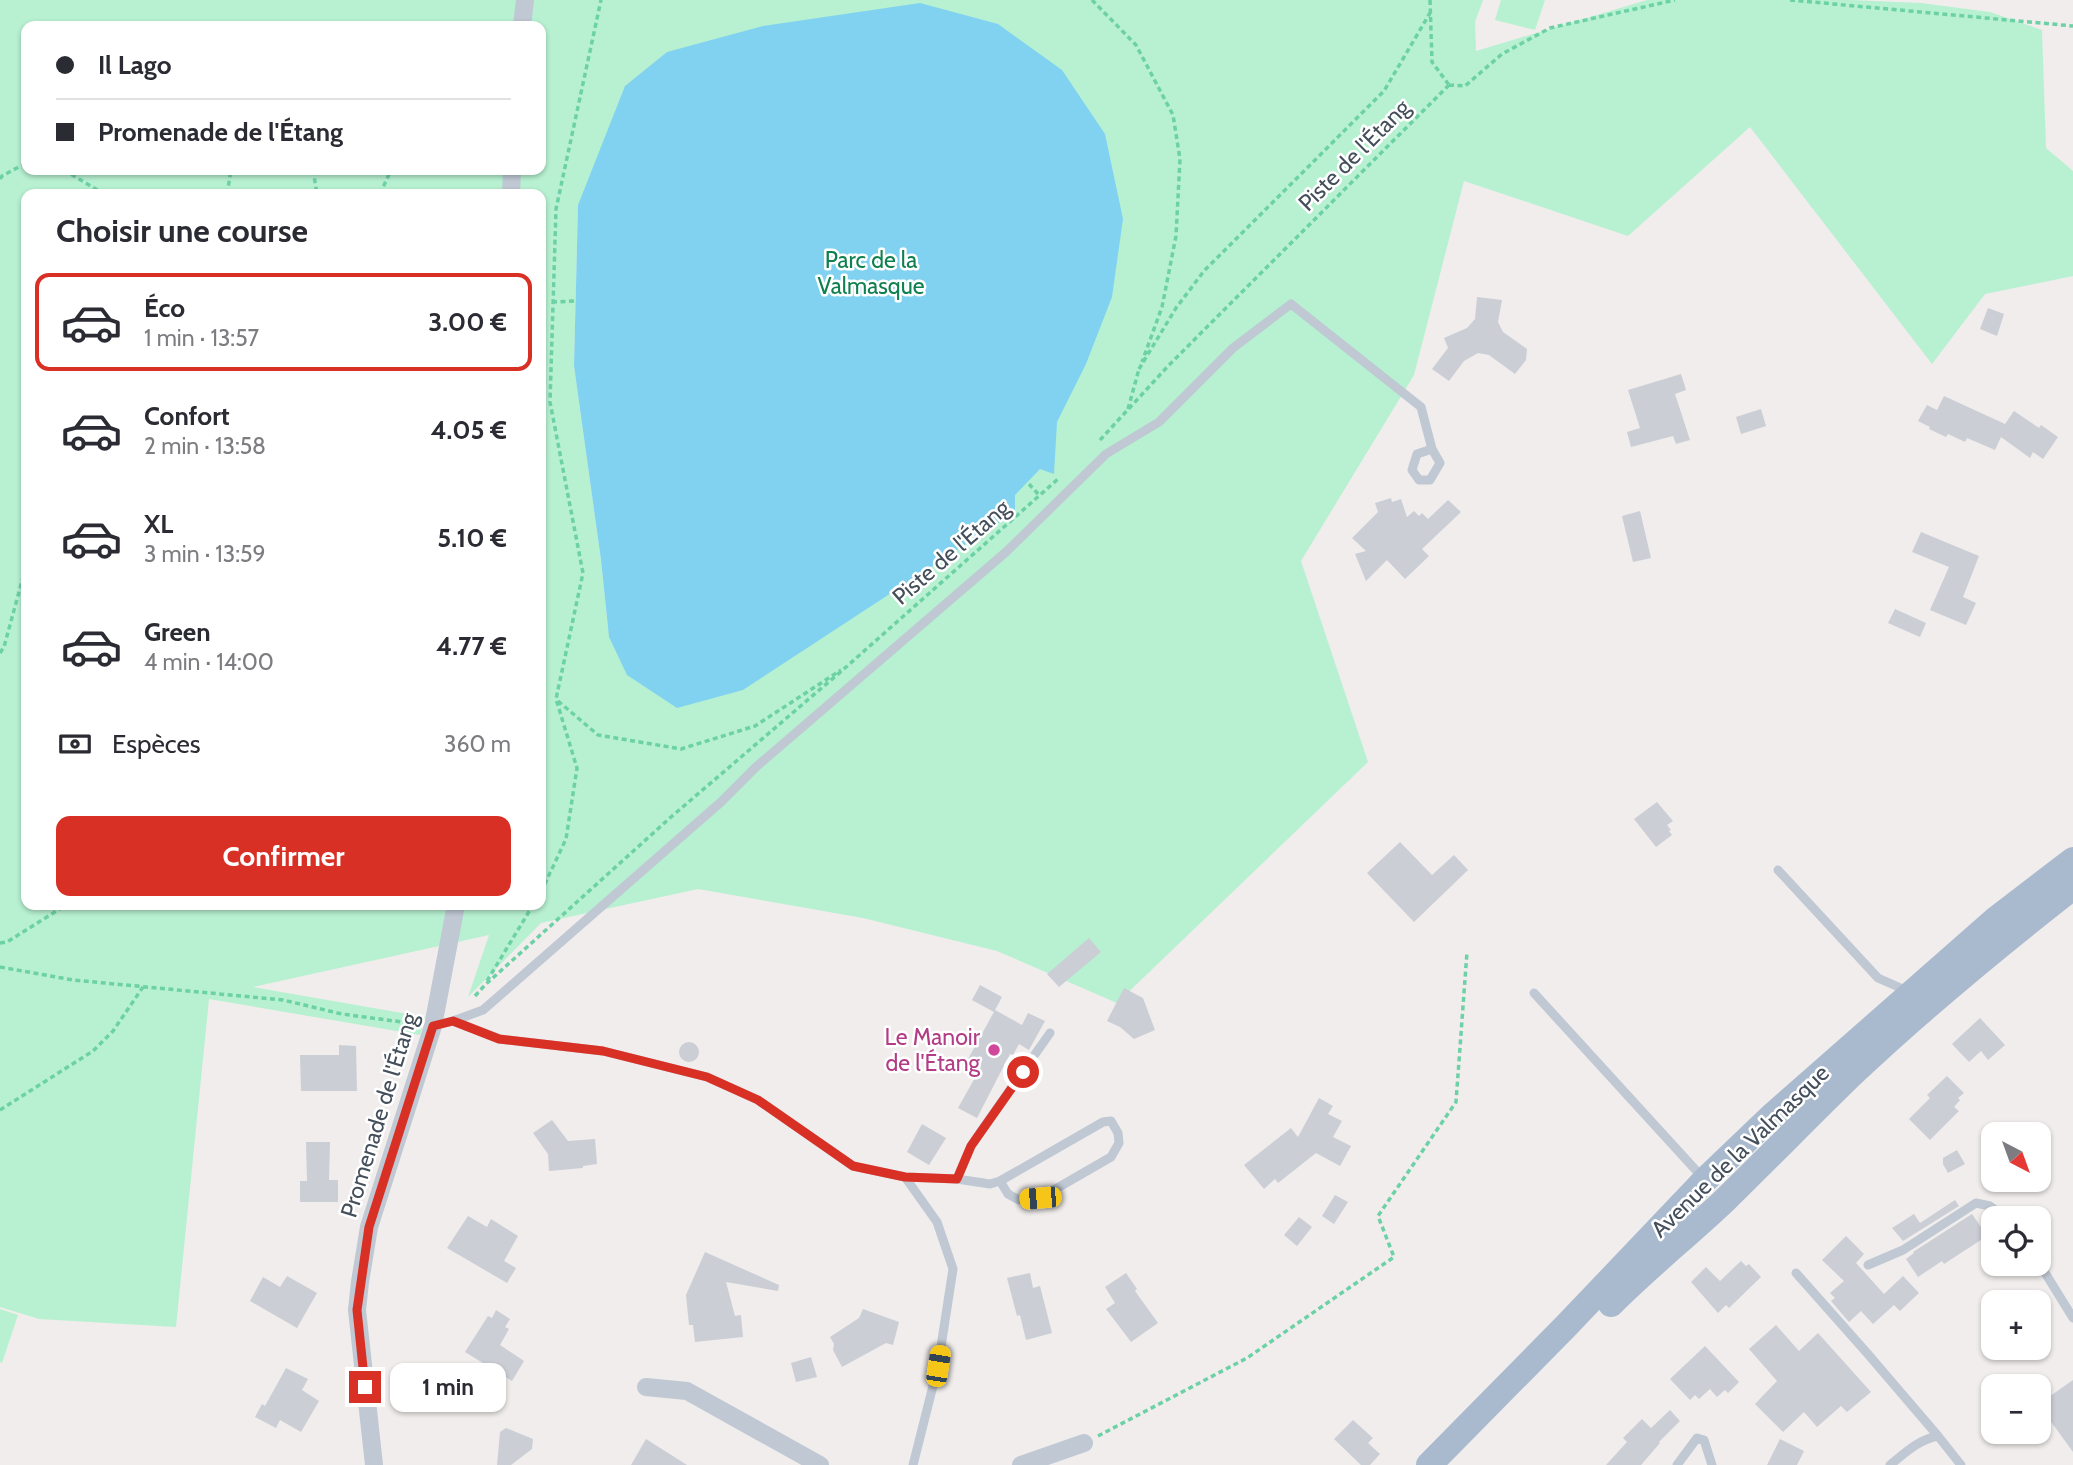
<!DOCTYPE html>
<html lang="fr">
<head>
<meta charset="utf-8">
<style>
  :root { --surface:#fff; --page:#f7f7f7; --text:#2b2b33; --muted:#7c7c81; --line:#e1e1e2; --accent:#d93025 }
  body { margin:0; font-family:Cabin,sans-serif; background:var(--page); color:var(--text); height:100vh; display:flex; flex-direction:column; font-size:26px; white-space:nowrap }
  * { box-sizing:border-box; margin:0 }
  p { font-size:23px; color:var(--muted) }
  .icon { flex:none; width:38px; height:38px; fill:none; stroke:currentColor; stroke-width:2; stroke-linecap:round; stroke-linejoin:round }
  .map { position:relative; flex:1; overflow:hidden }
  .side { position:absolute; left:21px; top:189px; width:525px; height:721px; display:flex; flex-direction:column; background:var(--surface); border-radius:14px; box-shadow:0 2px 5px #0004 }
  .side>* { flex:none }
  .top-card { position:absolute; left:21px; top:21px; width:525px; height:154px; border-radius:14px; box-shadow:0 2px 5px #0004; display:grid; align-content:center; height:154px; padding:0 35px; background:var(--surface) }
  .needle { width:46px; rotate:139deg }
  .fabs { position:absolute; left:1981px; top:1122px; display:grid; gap:14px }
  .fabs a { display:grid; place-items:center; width:70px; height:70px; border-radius:14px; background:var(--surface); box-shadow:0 2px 5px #0004; font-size:35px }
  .end { position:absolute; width:32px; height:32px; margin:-16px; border:9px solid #d93025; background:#fff; box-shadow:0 0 0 4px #fff }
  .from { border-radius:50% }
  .bubble { position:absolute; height:49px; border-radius:14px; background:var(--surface); box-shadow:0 2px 5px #0004; font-size:23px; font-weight:800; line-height:49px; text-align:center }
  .car { position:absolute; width:21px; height:42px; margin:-21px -10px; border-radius:9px; box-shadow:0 0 5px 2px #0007; background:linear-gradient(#f5c518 24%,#345 0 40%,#f5c518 0 76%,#345 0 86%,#f5c518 0) }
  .top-card b { display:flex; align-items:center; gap:24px; height:66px; font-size:26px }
  .top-card b+b { border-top:2px solid var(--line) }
  .top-card i { width:18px; height:18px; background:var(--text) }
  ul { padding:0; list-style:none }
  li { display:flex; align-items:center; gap:21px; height:98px; margin:0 14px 10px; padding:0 21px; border:4px solid transparent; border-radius:14px }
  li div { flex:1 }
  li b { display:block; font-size:26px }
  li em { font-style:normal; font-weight:800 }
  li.active { border-color:var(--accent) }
  li>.icon { width:63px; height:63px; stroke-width:1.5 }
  h2 { padding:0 35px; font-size:32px; line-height:84px }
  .pay { display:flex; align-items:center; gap:18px; height:77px; padding:0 35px; font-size:26px }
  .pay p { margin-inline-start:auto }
  .action { display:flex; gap:14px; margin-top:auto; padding:14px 35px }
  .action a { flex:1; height:80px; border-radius:14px; background:var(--accent); color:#fff; font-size:28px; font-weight:800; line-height:80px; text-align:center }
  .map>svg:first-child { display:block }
  .green { fill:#b7f1d1; fill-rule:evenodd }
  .water { fill:#81d2f1 }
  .building { fill:#cbced5 }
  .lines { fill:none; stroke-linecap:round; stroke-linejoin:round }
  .path { stroke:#6dd1a6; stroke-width:3.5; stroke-dasharray:5 3.5; stroke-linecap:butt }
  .lane { stroke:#bfc8d3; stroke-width:9 }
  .street { stroke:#bfc8d3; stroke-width:18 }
  .primary { stroke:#aabace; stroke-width:26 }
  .route { stroke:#d93025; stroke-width:9 }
  .hotel-dot { fill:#d1479c; stroke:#fff; stroke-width:2.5 }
  .labels { text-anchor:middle; stroke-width:5; stroke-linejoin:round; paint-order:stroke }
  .street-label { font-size:23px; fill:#444f5b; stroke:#fff }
  .park-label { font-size:23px; fill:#118050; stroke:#fff }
  .hotel-label { font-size:23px; fill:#b23c85; stroke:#fff; text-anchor:end }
</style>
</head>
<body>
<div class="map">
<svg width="2073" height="1465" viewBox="0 0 2073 1465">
  <rect width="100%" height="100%" fill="#f0edec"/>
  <path class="green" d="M0,0H1483L1475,22L1476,51L1647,0H1850L1921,3L1990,12L2042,30L2046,148L2073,171V276L1985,294L1932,364L1750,127L1628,236L1464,181L1414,375L1301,561L1368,762L1117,1003L997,951L863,918L698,889L541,923L468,997L489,935L253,987L425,1017L420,1035L209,999L176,1327L39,1319L0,1307ZM26,26H541V170H26ZM26,194H541V905H26ZM578,205L609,637L601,560L574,366Z
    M1501,0H1545L1535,30L1495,20Z
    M0,1309L18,1315L2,1363L0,1362Z"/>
  <path class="water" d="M920,3L998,24L1062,70L1105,134L1123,219L1112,297L1086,364L1057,422L1054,474L1040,469L1015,495V512L743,690L677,708L627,675L609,637L601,560L574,366L578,205L625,86L667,52L763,26Z"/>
  <path class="building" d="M1477,297L1502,300L1498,322L1503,332L1527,349L1526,360L1515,374L1489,355L1478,353L1464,361L1449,381L1432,369L1448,348L1444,338L1467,328L1475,319Z
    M1988,308L2004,314L1997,336L1980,329Z
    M1681,374L1686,390L1675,394L1690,440L1676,444L1673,436L1631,447L1627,432L1640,428L1628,390Z
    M1944,396L2005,424L2014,411L2039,428L2041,425L2058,437L2043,459L2033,452L2030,458L2001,437L1995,450L1967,438L1965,442L1948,434L1946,437L1929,429L1930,427L1918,421L1927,405L1937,410Z
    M1761,409L1766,426L1741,434L1736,417Z
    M1391,498L1392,502L1401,499L1407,517L1414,511L1419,516L1422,513L1428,519L1448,500L1461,512L1422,549L1429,556L1405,579L1387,560L1366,581L1355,554L1366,551L1352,538L1378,512L1375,503Z
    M1640,511L1651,558L1633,562L1622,516Z
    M1921,532L1979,556L1963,597L1976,603L1966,625L1930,610L1949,567L1912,552Z
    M1895,609L1926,623L1920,637L1888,623Z
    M1657,802L1673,821L1667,825L1671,830L1669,831L1672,835L1656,847L1634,819Z
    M1400,842L1432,875L1454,855L1468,870L1414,922L1367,873Z
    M1089,938L1101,952L1059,987L1047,974Z
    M980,985L1002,997L994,1012L972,1000Z
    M1124,988L1143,998L1155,1030L1134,1039L1120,1027L1107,1021Z
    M995,1010L1022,1025L1028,1013L1045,1021L1029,1050L1019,1044L1013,1055L1010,1054L977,1118L958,1108L981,1067L968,1059Z
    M1980,1018L2005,1045L1988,1060L1981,1051L1969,1062L1952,1044Z
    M679 1052a10 10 0 1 1 20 0a10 10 0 1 1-20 0Z
    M339,1045L356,1046L357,1091H301L300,1055H339Z
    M1947,1076L1964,1093L1958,1098L1960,1100L1954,1107L1959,1111L1930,1140L1909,1119L1930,1098L1927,1095Z
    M1319,1098L1333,1106L1328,1114L1342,1121L1333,1137L1351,1146L1340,1166L1316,1153L1278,1183L1275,1179L1264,1189L1244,1165L1291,1128L1298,1137Z
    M552,1120L568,1141L595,1139L597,1164L583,1166V1168L549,1171L548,1154L533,1133Z
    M922,1124L946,1138L929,1165L907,1152Z
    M306,1142H330L329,1180H338V1202H300V1181H307Z
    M1957,1150L1965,1164L1948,1173L1943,1164V1158Z
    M1335,1195L1348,1202L1334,1224L1322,1216Z
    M1955,1200L1959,1206L1903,1241L1892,1228L1914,1214L1920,1223Z
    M1972,1214L1987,1236L1944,1264L1942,1261L1918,1277L1906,1259L1914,1253L1913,1252Z
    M468,1216L487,1227L491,1219L518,1236L504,1261L516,1268L507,1283L447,1248Z
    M1299,1217L1312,1227L1297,1246L1284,1235Z
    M1846,1236L1864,1254L1856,1263L1884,1294L1903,1276L1919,1293L1900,1311L1894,1305L1873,1324L1861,1311L1849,1322L1831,1301L1835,1298L1830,1293L1844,1281L1822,1260Z
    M705,1252L779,1285L778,1291L726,1282L735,1316L741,1315L743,1337L695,1342L693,1325H689L686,1295Z
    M1741,1261L1746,1266L1749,1264L1761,1277L1729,1308L1726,1305L1718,1313L1691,1282L1706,1267L1720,1281Z
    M1030,1273L1033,1288L1040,1286L1052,1333L1026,1340L1020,1315L1017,1316L1007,1278Z
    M1126,1273L1137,1289L1135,1291L1158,1323L1131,1342L1106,1309L1115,1303L1105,1287Z
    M287,1276L317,1293L297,1328L250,1301L263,1277L280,1287Z
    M863,1309L899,1322L893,1345L886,1343L842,1367L833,1350L834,1344L830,1337L859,1318Z
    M496,1310L510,1319L505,1327L509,1329L500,1345L524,1361L512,1381L465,1352L488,1316L492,1318Z
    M1776,1325L1799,1351L1818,1333L1871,1392L1847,1412L1841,1406L1817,1427L1804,1412L1783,1432L1755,1404L1777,1381L1749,1349Z
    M1705,1346L1739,1382L1728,1393L1725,1390L1717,1397L1710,1389L1699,1399L1695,1395L1690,1400L1670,1379Z
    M811,1357L817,1377L796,1382L791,1363Z
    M286,1368L308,1379L302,1390L319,1401L301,1432L280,1420L276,1428L255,1417L262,1404L265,1406Z
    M2073,1380V1452L2044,1412L2050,1408L2046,1399Z
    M1670,1410L1680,1421L1659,1442L1660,1443L1641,1465H1606L1627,1442L1623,1438L1642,1419L1651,1428Z
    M1353,1420L1373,1438L1368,1443L1380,1454L1370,1465H1361L1334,1439Z
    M506,1428L533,1439L532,1449L511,1465H497L500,1432Z
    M646,1439L687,1465H631Z
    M1780,1439L1804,1451L1797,1465H1767Z"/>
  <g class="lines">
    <path class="path" d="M1092,0L1136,45L1173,115L1180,159L1176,236L1162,307L1142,362
      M1430,0L1432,62L1449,85
      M1790,0L2073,26
      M1449,85L1465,86L1502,54L1550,28L1675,0
      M64,170L104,194
      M313,170L317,194
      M0,179L2,176L26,163
      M227,194L231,170
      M380,194L391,170
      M552,302L575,301
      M1139,369L1176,308L1204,271L1384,91L1430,13
      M1128,409L1139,369
      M1100,440L1169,365L1449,85
      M1029,484L1039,495
      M0,653L4,647L26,566
      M558,701L598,735L681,749L755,726L841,670
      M541,892L566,839L577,768L556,699L583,573L550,402L556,209L601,0
      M0,943L7,942L66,905
      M0,967L73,980L283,1000L342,1014L417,1024
      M487,981L533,905
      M475,996L485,985L671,817L845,668L1058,479
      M0,1110L93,1051L113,1031L143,987
      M1098,1436L1247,1358L1394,1257L1378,1216L1456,1102L1467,952"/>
    <path class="lane" d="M1778,870L1878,978L1903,989L1908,993
      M1534,993L1703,1178
      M453,1021L483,1010L721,802L756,767L1006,552L1106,454L1159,422L1233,348L1291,304L1421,407L1432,449L1440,463L1430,480H1419L1412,470L1417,454L1432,449
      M433,1026L453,1021L500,1039L603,1051L707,1077L758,1100L853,1166L905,1177L937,1222L953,1269L938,1366L913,1465
      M905,1177L957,1179L990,1184L1000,1181L1103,1122L1111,1121L1118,1133L1119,1143L1111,1157L1040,1198L1019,1200L1008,1194L1000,1181
      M957,1179L971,1146L981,1131L1050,1033
      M2039,1263L2073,1318
      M1868,1265L1903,1250L1976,1203L1990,1206L2006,1218
      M1796,1273L1867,1353L1938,1436
      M1677,1465L1697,1438L1704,1440L1712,1465
      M1890,1465C1906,1452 1918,1440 1938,1436L1961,1465"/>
    <path class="street" d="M522,26L525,0
      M511,194L512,170
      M646,1387L687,1391L820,1465
      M374,1465L357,1310L360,1282L369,1227L433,1026L456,905
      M1021,1465L1084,1443"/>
    <path class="primary" d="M1611,1304C1648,1267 1688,1235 1725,1200C1767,1159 1808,1117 1850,1076C1921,1009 1996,947 2073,887
      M1429,1465L1566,1326L1705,1180L1773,1115L1996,919L2073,860"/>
  </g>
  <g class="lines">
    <path class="route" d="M365,1387L357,1310L369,1227L433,1026L453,1021L499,1039L603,1051L707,1077L758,1100L853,1166L905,1177L957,1179L971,1146L1023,1072"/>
  </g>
  <circle class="hotel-dot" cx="994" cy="1050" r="7"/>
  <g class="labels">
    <g class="street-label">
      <text transform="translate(1354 155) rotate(-45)" y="8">Piste de l'Étang</text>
      <text transform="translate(951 552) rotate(-41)" y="8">Piste de l'Étang</text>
      <text transform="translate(379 1115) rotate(-73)" y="8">Promenade de l'Étang</text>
      <text transform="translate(1740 1151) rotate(-44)" y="8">Avenue de la Valmasque</text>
    </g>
    <g class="park-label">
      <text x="871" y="268">Parc de la<tspan x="871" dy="26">Valmasque</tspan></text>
    </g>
    <g class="hotel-label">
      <text x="980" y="1045">Le Manoir<tspan x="980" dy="26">de l'Étang</tspan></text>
    </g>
  </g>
</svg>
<div class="fabs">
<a><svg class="needle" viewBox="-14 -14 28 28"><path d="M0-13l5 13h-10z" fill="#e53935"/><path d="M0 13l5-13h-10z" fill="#7c7c81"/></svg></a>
<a><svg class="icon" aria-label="locate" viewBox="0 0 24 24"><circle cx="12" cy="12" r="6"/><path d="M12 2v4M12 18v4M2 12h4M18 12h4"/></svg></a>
<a>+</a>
<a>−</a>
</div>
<i class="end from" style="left:1023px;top:1072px"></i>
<i class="end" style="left:365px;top:1387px"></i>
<div class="bubble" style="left:390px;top:1363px;width:116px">1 min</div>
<i class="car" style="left:1040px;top:1198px;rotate:265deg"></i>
<i class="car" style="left:938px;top:1366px;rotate:9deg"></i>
<div class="top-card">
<b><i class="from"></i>Il Lago</b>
<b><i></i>Promenade de l'Étang</b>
</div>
<section class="side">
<h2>Choisir une course</h2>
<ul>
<li class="active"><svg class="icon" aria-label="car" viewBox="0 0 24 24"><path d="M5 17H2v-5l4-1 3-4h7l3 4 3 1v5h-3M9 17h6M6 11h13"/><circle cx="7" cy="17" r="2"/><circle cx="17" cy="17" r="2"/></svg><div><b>Éco</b><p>1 min · 13:57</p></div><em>3.00 €</em></li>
<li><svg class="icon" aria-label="car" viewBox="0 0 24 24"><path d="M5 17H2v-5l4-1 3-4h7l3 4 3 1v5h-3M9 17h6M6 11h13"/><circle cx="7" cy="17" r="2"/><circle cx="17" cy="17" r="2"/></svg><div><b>Confort</b><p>2 min · 13:58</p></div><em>4.05 €</em></li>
<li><svg class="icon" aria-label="car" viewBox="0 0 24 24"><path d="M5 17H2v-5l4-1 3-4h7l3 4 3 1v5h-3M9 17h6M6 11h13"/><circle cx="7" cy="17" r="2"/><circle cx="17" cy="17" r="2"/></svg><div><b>XL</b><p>3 min · 13:59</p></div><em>5.10 €</em></li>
<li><svg class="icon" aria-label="car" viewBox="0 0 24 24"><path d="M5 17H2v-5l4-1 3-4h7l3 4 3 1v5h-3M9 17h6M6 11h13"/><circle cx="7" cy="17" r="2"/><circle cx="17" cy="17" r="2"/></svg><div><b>Green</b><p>4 min · 14:00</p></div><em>4.77 €</em></li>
</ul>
<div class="pay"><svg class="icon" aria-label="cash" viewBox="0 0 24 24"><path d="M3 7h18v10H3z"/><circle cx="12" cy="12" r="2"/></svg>Espèces<p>360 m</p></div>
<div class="action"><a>Confirmer</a></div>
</section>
</div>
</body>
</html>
